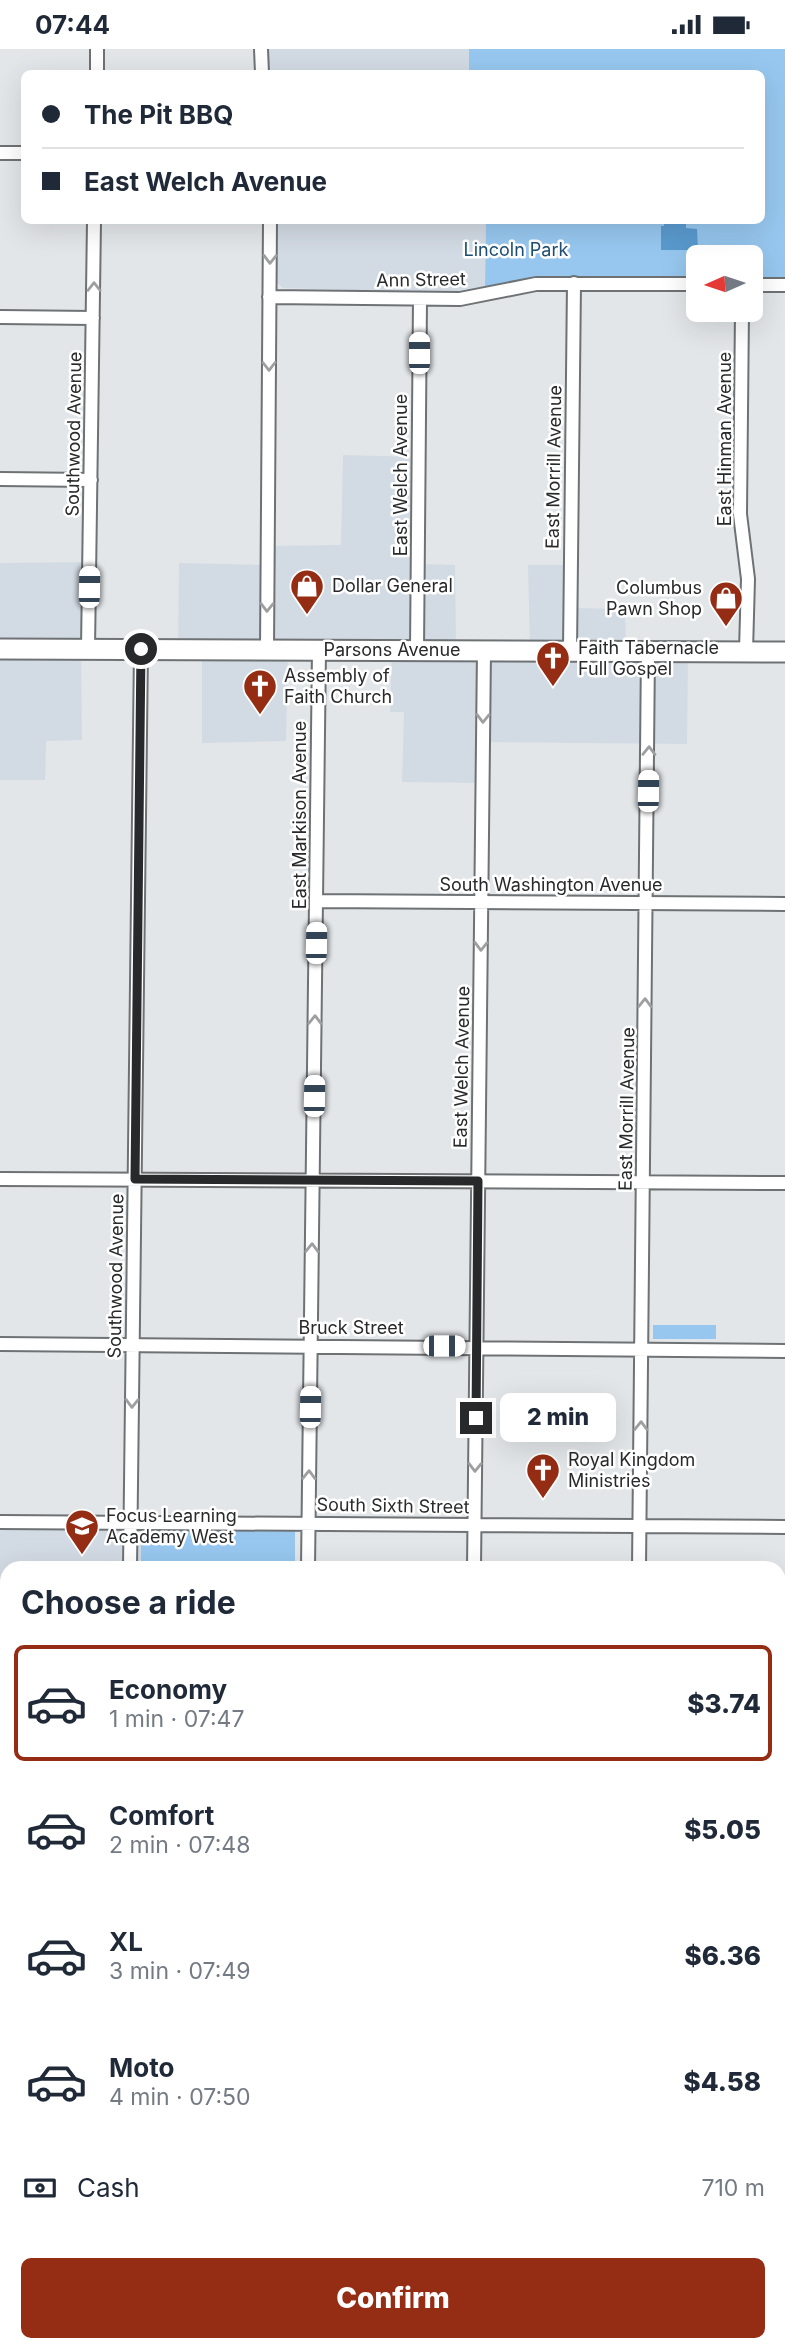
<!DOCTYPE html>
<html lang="en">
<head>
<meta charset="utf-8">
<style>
  :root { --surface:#fff; --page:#f2f2f3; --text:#1f2937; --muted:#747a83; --line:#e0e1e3; --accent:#952c14 }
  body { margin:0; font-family:Inter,sans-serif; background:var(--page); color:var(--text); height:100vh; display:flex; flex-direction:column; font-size:26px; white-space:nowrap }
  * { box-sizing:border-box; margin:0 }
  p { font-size:23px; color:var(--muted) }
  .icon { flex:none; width:38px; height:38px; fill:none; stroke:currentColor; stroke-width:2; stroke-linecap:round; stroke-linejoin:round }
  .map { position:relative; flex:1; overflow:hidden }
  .panel { position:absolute; left:0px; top:1512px; width:786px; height:791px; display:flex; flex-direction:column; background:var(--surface); border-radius:21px 21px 0 0; box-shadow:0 7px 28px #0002 }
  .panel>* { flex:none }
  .top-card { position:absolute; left:21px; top:21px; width:744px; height:154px; border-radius:10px; box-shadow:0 7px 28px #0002; display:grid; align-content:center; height:154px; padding:0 21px; background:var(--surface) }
  .needle { width:46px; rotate:267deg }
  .controls { position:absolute; left:686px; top:196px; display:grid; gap:14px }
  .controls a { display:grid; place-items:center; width:77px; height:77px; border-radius:10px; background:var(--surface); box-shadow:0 7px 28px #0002; font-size:35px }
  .end { position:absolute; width:32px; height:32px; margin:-16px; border:9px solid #28292a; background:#fff; box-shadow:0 0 0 4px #fff }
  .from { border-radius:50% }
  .bubble { position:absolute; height:49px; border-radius:10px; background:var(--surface); box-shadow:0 7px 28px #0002; font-size:23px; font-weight:800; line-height:49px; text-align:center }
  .car { position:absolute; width:21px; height:42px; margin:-21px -10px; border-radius:9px; box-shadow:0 0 5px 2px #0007; background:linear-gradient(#fff 24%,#345 0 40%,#fff 0 76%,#345 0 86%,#fff 0) }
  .top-card b { display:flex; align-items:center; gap:24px; height:66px; font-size:26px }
  .top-card b+b { border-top:2px solid var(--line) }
  .top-card i { width:18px; height:18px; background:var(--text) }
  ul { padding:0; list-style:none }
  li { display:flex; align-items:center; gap:21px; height:116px; margin:0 14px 10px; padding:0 7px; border:4px solid transparent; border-radius:10px }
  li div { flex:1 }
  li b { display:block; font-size:26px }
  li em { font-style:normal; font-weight:800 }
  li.on { border-color:var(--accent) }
  li>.icon { width:63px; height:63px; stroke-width:1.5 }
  h2 { padding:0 21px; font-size:32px; line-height:84px }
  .pay { display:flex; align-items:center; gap:18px; height:77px; padding:0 21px; font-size:26px }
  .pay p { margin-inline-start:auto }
  .primary-button { display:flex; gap:14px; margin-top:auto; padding:14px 21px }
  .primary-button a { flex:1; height:80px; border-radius:10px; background:var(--accent); color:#fff; font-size:28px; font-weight:800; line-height:80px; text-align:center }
  .status { display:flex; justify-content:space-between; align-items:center; height:49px; padding:0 35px; background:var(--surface); direction:ltr }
  .status svg { height:19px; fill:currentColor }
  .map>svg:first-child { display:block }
  .built { fill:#d2dae3 }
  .green { fill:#97c7ef }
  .water { fill:#5a9bcf }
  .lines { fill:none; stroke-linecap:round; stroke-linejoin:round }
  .street-casing { stroke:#6e7274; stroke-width:16 }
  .primary-casing { stroke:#6e7274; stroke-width:23 }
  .street { stroke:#fff; stroke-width:12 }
  .primary { stroke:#fff; stroke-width:19 }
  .oneway { stroke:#9e9f9f }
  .route { stroke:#28292a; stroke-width:9 }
  .labels { text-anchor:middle; stroke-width:5; stroke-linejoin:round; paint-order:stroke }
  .park-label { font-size:18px; fill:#1e4e71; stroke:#fff }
  .street-label { font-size:18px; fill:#28292a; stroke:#fff }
  .poi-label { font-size:18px; fill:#28292a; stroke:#fff; text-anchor:start }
</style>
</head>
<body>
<div class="status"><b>07:44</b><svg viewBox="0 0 49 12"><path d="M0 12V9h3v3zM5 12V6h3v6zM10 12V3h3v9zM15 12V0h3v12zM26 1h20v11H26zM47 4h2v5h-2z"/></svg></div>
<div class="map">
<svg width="785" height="2303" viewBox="0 0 785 2303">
  <rect width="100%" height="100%" fill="#e3e6e9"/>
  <path class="built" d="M266,0H469V24H270Z
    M277,172H486L485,238L453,244L283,239L276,233Z
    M343,406L420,408L417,515L455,516L456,601H530L528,516H571V559L625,560L626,600L688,601L687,695L481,693V734L402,733L404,663H390L392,601H288L286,692L202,694V602L178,601L179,514L266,516V497L341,496Z
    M92,513L81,601L82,691L46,692L45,731H0V514Z
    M129,1474L141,1480V1519H7V1565H0V1475Z
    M0,1803H7V2296H28V2303H0Z
    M779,2157H785V2303H559L558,2296H779Z
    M146,2296H334L268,2303H146Z"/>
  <path class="green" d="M469,0H785V230L751,229V208H698V229C628,229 554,221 485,238L486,172H761V24H469Z
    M653,1276H716V1290H653Z
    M141,1480L295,1481V1519H141Z"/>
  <path class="water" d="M664,172H692L686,174V179L697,180L698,201H661V177H664Z"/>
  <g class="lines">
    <g class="street-casing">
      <path id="street" d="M261,0L262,24
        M97,24V0
        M0,104H24
        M751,236H785
        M269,248L460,250L536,235H698
        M742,261L740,465L748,530L746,602
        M0,268L93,269
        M0,430L91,431
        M88,600L94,172
        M267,600L270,172
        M417,601L420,251
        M570,602L574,234
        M317,852L785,855
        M0,1130L785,1134
        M0,1295L785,1302
        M0,1473L785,1478
        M130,1519L141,600
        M308,1519L319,601
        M474,1519L484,601
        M639,1519L648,602
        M0,1801H7
        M779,1806H785
        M779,1974H785
        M0,1978H7
        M779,2259L785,2258
        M474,2296V2303
        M300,2303V2296"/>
    </g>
    <g class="primary-casing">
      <path id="primary" d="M0,600L785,603
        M779,2158L785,2157
        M0,2228H7"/>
    </g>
    <use href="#street" class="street"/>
    <use href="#primary" class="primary"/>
  </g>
  <defs><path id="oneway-chevron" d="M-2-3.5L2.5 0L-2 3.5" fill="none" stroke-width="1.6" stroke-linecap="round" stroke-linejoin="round" transform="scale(1.75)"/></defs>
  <g class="oneway">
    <use href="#oneway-chevron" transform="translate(270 210) rotate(91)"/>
    <use href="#oneway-chevron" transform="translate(94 238) rotate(-90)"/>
    <use href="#oneway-chevron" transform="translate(269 317) rotate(90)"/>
    <use href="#oneway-chevron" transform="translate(267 558) rotate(91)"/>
    <use href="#oneway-chevron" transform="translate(483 669) rotate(91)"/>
    <use href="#oneway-chevron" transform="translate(649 702) rotate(-89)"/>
    <use href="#oneway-chevron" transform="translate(481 897) rotate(91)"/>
    <use href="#oneway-chevron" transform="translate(645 954) rotate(-89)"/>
    <use href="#oneway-chevron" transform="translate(315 971) rotate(-89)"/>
    <use href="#oneway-chevron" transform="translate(312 1199) rotate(-89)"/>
    <use href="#oneway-chevron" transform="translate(132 1354) rotate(91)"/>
    <use href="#oneway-chevron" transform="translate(641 1377) rotate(-89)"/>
    <use href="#oneway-chevron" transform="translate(475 1418) rotate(91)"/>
    <use href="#oneway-chevron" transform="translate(309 1426) rotate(-89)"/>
  </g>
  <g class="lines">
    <path class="route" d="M141,600L135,1130L478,1132L476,1369"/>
  </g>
  <defs>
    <g id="shop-pin" transform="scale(1.75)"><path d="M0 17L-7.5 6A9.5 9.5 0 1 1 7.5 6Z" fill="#952c14" stroke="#fff"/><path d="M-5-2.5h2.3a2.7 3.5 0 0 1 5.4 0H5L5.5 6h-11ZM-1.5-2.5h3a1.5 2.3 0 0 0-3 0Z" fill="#fff"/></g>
    <g id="church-pin" transform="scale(1.75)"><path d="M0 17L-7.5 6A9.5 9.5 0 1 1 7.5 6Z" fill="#952c14" stroke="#fff"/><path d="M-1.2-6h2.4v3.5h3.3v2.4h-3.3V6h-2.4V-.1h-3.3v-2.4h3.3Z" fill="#fff"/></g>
    <g id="school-pin" transform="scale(1.75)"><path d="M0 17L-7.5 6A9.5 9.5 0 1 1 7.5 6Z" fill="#952c14" stroke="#fff"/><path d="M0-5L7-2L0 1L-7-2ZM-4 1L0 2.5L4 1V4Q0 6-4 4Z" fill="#fff"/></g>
  </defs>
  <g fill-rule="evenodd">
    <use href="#shop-pin" x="307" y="537"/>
    <use href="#shop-pin" x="726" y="549"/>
    <use href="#church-pin" x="553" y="609"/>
    <use href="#church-pin" x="260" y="637"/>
    <use href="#church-pin" x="543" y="1421"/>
    <use href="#school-pin" x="82" y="1477"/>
  </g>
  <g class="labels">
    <g class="park-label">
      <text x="516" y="207">Lincoln Park</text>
    </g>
    <g class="street-label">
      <text transform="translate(421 231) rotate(-1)" y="6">Ann Street</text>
      <text transform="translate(74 385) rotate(-89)" y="6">Southwood Avenue</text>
      <text transform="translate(725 390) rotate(-90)" y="6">East Hinman Avenue</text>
      <text transform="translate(554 418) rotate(-89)" y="6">East Morrill Avenue</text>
      <text transform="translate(401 426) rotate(-90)" y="6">East Welch Avenue</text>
      <text x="392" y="607">Parsons Avenue</text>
      <text transform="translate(300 766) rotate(-90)" y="6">East Markison Avenue</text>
      <text x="551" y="842">South Washington Avenue</text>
      <text transform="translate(462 1018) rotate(-89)" y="6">East Welch Avenue</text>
      <text transform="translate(627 1060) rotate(-89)" y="6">East Morrill Avenue</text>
      <text transform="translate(116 1227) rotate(-89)" y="6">Southwood Avenue</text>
      <text x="351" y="1285">Bruck Street</text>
      <text transform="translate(393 1457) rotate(1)" y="6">South Sixth Street</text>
    </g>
    <g class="poi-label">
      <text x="332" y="543">Dollar General</text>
      <text x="702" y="545" text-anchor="end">Columbus<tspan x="702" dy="21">Pawn Shop</tspan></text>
      <text x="578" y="605">Faith Tabernacle<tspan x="578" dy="21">Full Gospel</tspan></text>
      <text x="284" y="633">Assembly of<tspan x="284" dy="21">Faith Church</tspan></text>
      <text x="568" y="1417">Royal Kingdom<tspan x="568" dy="21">Ministries</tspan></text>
      <text x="106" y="1473">Focus Learning<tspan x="106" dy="21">Academy West</tspan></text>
    </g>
  </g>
</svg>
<div class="controls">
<a><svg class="needle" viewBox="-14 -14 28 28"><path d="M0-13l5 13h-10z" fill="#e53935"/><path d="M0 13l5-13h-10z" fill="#747a83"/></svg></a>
</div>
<i class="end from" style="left:141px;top:600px"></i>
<i class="end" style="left:476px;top:1369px"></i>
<div class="bubble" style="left:500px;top:1344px;width:116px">2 min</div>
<i class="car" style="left:419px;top:304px;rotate:0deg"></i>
<i class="car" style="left:89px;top:538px;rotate:1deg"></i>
<i class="car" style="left:648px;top:742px;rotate:1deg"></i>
<i class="car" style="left:316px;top:894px;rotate:1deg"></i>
<i class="car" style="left:314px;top:1047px;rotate:1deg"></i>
<i class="car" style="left:444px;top:1297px;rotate:90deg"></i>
<i class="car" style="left:310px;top:1358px;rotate:1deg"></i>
<div class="top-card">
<b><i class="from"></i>The Pit BBQ</b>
<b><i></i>East Welch Avenue</b>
</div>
<section class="panel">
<h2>Choose a ride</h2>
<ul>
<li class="on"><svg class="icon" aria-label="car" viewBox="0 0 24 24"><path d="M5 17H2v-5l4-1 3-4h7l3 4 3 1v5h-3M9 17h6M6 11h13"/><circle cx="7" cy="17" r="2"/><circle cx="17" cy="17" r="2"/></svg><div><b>Economy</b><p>1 min · 07:47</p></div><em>$3.74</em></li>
<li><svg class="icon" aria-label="car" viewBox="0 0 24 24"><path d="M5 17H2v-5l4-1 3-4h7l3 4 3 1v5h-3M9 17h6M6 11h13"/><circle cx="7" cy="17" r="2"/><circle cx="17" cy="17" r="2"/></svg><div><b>Comfort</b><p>2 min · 07:48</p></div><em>$5.05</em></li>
<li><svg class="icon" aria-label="car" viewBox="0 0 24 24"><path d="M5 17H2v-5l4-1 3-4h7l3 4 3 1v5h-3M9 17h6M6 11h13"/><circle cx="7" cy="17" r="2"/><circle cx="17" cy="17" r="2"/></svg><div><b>XL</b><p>3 min · 07:49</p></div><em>$6.36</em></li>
<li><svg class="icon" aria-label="car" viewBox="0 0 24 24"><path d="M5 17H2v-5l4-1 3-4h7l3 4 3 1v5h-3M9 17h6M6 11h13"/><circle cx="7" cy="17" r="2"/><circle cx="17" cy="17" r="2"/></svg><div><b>Moto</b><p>4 min · 07:50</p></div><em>$4.58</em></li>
</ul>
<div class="pay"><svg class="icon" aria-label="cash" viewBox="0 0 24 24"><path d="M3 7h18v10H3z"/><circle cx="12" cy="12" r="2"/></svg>Cash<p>710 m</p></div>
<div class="primary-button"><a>Confirm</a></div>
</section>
</div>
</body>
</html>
